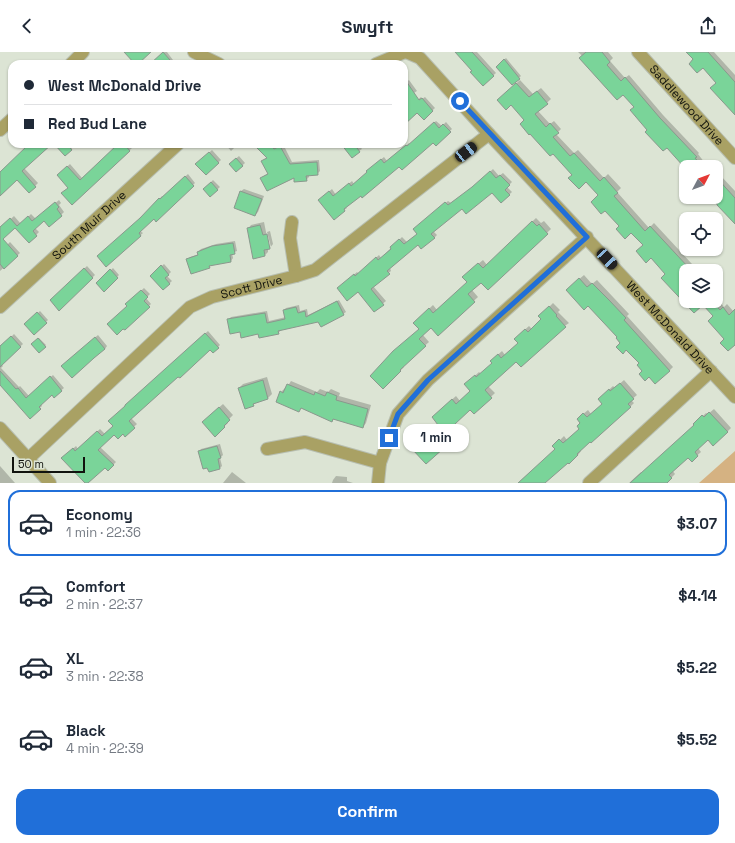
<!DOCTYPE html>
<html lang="en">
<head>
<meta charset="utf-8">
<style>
  :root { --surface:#fff; --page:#f6f6f7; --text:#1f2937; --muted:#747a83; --line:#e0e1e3; --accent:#206fd9 }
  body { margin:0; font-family:"Space Grotesk",sans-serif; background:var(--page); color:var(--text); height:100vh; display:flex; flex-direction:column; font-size:15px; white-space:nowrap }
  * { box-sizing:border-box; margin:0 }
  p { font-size:13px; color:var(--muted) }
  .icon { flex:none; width:22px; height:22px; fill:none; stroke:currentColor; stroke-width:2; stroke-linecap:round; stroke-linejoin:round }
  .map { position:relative; height:431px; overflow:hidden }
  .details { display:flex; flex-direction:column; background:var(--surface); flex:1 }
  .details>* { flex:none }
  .top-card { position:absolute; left:8px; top:8px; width:400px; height:88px; border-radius:12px; box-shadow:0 1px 3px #0004; display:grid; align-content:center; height:88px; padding:0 16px; background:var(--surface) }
  .needle { width:26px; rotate:49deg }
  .controls { position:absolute; left:679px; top:108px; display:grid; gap:8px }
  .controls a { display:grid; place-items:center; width:44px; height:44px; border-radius:8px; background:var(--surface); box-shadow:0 1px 3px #0004; font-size:20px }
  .scale { position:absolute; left:12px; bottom:10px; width:73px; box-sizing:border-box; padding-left:4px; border:2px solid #11130e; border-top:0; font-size:11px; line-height:14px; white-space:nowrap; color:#11130e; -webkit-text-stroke:3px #dce4d4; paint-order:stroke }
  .end { position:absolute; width:18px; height:18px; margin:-9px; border:5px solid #206fd9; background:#fff; box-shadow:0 0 0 2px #fff }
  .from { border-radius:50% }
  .bubble { position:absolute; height:28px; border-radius:12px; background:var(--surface); box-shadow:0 1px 3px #0004; font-size:13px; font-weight:700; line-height:28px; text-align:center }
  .car { position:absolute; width:12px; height:24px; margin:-12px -6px; border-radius:5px; box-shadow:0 0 3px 1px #0007; background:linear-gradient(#222 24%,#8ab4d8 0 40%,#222 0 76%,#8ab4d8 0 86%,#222 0) }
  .top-card b { display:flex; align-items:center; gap:14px; height:38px; font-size:15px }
  .top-card b+b { border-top:1px solid var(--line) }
  .top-card i { width:10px; height:10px; background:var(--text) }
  ul { padding:7px 0 0; list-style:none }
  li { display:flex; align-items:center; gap:12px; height:66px; margin:0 8px 6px; padding:0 8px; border:2px solid transparent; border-radius:12px }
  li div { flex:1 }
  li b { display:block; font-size:15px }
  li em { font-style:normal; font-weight:700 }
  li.on { border-color:var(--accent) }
  li>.icon { width:36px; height:36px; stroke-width:1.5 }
  .action { display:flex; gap:8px; margin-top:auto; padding:8px 16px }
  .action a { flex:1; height:46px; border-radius:12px; background:var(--accent); color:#fff; font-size:16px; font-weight:700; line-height:46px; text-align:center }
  header { display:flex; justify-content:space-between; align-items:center; height:52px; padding:0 16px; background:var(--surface); font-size:18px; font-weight:700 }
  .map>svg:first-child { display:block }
  .green { fill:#d5b282 }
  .shadow { fill:#0003 }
  .building { fill:#7ad499; stroke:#8a988d }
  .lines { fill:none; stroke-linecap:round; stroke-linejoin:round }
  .street-casing { stroke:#b7beb0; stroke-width:14 }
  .street { stroke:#a9a164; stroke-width:12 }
  .route { stroke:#206fd9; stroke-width:5 }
  .labels { text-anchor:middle; stroke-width:4; stroke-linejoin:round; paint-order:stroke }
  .street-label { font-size:12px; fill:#11130e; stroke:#dce4d4 }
</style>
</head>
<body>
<header><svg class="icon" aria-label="back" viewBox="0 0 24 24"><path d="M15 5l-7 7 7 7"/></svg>Swyft<svg class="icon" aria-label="share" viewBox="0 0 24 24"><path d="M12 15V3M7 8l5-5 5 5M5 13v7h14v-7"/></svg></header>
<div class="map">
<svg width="735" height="431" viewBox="0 0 735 431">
  <rect width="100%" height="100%" fill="#dce4d4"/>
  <path class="green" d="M735,399V431H699Z"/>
  <path class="shadow" d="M164,0H167L176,12H158L155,8Z
    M455,0H477L496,21L483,32L473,18Z
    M578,0H608L613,6L610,9L625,26L629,23L663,63L699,101L698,102L708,115H686L667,94L649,78L635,55L623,42Z
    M688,0H714L735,23V58L717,30Z
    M506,6L521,24L512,32L497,15Z
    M409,28L417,39L404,47V32Z
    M520,28L533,42L541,36L551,47L538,59L550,72L554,69L561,77L556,82L574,101L578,98L604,126L608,122L621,136L617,140L649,176L654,171L692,212L685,218L686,220V249H705L694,260L666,221L644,193L632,180L620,174L599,143L586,129L573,123L526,68L512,52L502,45Z
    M421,45L422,47L425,45L435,56L424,66L418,60L404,71V60Z
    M436,69L442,74L446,70L452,77L436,92L433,89L399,113L346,155L347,156L344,158L319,148L332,137L336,143L352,129L354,132L368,120L369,117L384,105L387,109L409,91L410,93Z
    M31,92H51L24,116L38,131L29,140L17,127L0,144V121Z
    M56,92H72L74,94L65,103Z
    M119,92H128L132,96L72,151L69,136L58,123L70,112L82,126Z
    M225,92H238L231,99Z
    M255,92H275L277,95L283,92L292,110L319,108L320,119L317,122L309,123V125L306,128L294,124L261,126L268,121L262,109L267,105Z
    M344,92H358L362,97L359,99Z
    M212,98L221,108L206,122L197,112Z
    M239,104L245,111L236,119L232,110Z
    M493,117L499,124L503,121L512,130L507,135L512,140L501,150L492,140L462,156L433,179L437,183L434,186L418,192L390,216L391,219L373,234L386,249L374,259L358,239L341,234L357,220L359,222L379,203L381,206L402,185L407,190L418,182L417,175L448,149L451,151L476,133Z
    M188,122L195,131L156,168L154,166L140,179L143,181L106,213L143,164L162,144L163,145Z
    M716,123L718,125L720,123L735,139V171L710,145H716Z
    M213,128L220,135L211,143L204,137Z
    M244,137L264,144L258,160L255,163L235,155L241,139Z
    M59,148L61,151L59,153L64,160L61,163L44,167L35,176L39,180L29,190L15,175L0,187V177L14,164L21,172L31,162L36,167Z
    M536,166L541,171L544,169L551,177L488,237L481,229L472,238L478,245L438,282L431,275L423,283L429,290L403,313L404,315L383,336L420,277L414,271L433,253L437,258L468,230L467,221L483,208L487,213Z
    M264,170L269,195H271L267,180L270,179L273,192L270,196H268V200L265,203L248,177L251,173Z
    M235,189L237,199L232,201L233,206L231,209L212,212L209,215L188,207L190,205L199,202L198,200L201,197L216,192Z
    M10,190L20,201L0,219V200Z
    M164,212L171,220L167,224L172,229L163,237L151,224Z
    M87,214L95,223L59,257L51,249Z
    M113,216L119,223L104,238L98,231Z
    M584,223L592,232L597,228L629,262L627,264L673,315L669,319H644L640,311L621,291L618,285L571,234Z
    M144,236L150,242L146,246L151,252L125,277L128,254L127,252Z
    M339,248L346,260L343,262L281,278L278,281H259L241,279L228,268L231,265L267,259L269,269L286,265L284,258L286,256L299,253L300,259L307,257L308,263Z
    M720,250L724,255L727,252L734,260L735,258V292L725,287L715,264L710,259Z
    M553,251L560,258L558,260L569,271L516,308L488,334L495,341L474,361L470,356L441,386L446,392L426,411L439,373L436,362L456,344L460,349L472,339L466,332L479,320L481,322L493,311L491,309L502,299L505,303L519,291V283L529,274L532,277L543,267L540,264Z
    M40,259L48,268L34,281L26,272Z
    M208,279L220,293L213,300L210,296L131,366L137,372L125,383L123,381L114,382L100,395L116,410L108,418L105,415L63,406L76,394L78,397L100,377L105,382L114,374L126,353Z
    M14,282L23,292L1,312L3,314L1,316L19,335L20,334L29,344L53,323L64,336L54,344L52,342L41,352L42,354L30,365L1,332L0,333V296Z
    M98,283L107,294L105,297L64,312Z
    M39,286L46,293L39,299L33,292Z
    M267,325L272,342L268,346L257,349L253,353L239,336L243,332Z
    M624,328L637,343L631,348L634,351L630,355L590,388L580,397L581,399L578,403L569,411L568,409L544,431H518L556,397L554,394L564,384L567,388L580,377L582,363L588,358L591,362L603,352L599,347L613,334L615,336Z
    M291,329L317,340L320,337L328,340L331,337L340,341L339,344L371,353L366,371L363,375L334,367L332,369L302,355L299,358L281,340L285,336L286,337Z
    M223,352L233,363L227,369L228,371L215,383L207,366Z
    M714,357L731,376L727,380L708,387L698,396L701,400L692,408L688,404L672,418L675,422L666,431H629L641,420L642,421L696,373L694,372L706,361L708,362Z
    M220,392L223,403L220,406L222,414L220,416L209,419L199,400L201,397Z
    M0,414L15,431H0Z
    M232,420L246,431H223Z
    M336,424L347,425V429L353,431H332L333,428Z"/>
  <path class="building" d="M124,0H151L138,12H135Z
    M163,0L170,8L166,12H150Z
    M455,0H472L494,24L483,34L470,20L472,19Z
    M586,0H602L610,10L607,13L621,29L625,25L660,66L697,105L695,106L703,115H684L667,96L663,99L645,80L647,78L630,58L634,55L623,43L617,48L579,6Z
    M686,0H708L735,30V63L710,36L716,31L703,16L697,21L689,12L693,7Z
    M504,7L520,27L512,33L496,15Z
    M404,26L419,48L422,46L433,59L424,68L417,61L404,73Z
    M516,31L529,45L537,39L548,52L535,62L546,75L550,71L559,81L553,85L570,104L574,101L600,129L604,125L618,141L614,144L645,179L650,174L689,216L686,219V249H712L720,258L723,255L729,263L735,257V293L728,299L720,291L724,287L708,269L713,264L703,253L694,261L661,226L665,222L651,206L646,211L636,199L643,193L631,181L625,187L616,177L619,174L605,159L601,162L591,150L598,143L586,130L579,137L568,126L572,123L553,102L550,104L530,82L529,83L520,72L524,68L511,53L506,58L497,48Z
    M434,70L439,76L443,72L451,80L436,94L433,91L402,118L399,115L362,146L361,144L344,157L345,159L334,168L318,148L329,139L333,144L349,131L351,134L367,120L366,119L381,107L384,111L406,93L407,94Z
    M29,92H52L22,119L36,135L29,141L17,128L0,144V120Z
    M54,92H67L72,98L65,104Z
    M118,92H124L130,99L72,153L61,141L68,136L57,123L67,114L80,128Z
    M253,92H270L274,97L280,94L290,112L317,110L318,123L306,124L307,129L294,130V126L267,139L260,126L268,122L261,109L267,106Z
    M341,92H354L360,100L352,106Z
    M209,100L219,111L206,123L195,112Z
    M236,106L243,114L236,120L229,112Z
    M490,119L496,126L500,123L510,133L505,138L510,143L501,151L492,141L466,162L462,157L431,182L435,186L421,197L418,193L387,219L390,222L371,237L384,253L374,260L358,240L347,249L337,236L354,222L355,224L376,205L378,208L391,197L390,195L399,187L404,192L417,182L413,177L445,150L448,153L472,135Z
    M185,124L194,134L156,170L154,167L139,181L141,184L106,215L97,204L140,166L159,146L160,147Z
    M716,125L735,146V172L717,153Z
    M211,130L218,138L210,145L203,137Z
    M240,139L262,147L255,164L234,156Z
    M55,150L59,155L57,157L62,164L49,175L44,169L33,179L37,184L29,191L15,176L3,187L18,204L4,217L0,212V175L10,166L17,174L28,164L32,169Z
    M532,169L537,174L539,172L548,182L488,238L481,231L468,242L475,250L438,284L431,276L419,287L426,294L400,318L401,319L383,337L370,324L393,299L419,277L413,271L429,256L433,261L467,230L462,225L478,211L483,216Z
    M260,173L263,183L267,182L270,197L264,198L265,204L253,207L247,176Z
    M233,191L235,202L230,203L231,210L209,214L210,216L191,222L186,207L198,203L197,200L212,194Z
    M161,213L169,223L165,226L170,232L163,238L150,224Z
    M84,216L93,226L59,259L50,248Z
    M110,217L118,226L104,240L96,231Z
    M579,226L587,235L592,231L609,248L626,266L624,268L670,319L655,332L649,325L645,329L639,322L642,319L637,313L639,311L626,298L623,302L616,295L620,291L616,286L617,285L588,254L584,258L566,238Z
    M141,238L148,245L144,249L150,255L125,278L123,277L117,283L107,272L127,254L125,252Z
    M337,249L344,263L321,275L318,270L278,279L279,282L259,286L258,282L241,286L240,280L230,282L227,267L265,261L267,271L285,267L283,258L296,255L298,261L305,259L306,265Z
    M549,254L557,263L556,264L566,275L521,315L516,310L485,338L492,346L474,362L470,358L440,386L441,387L438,390L444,396L426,412L412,397L438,373L432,365L452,347L456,352L470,339L464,332L475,323L476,325L492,311L490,309L498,302L501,306L518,291L514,287L525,277L528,280L541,267L538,264Z
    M37,260L47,271L34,283L24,272Z
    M205,281L219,296L213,301L210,298L180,326L178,325L129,369L135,376L125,385L123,382L118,387L114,383L98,398L114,413L108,419L105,416L88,431H85L61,406L73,396L75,399L97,379L102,384L113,374L108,369L125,354V353Z
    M11,284L21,295L0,315V294Z
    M95,285L105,297L94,306L72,326L61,314Z
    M38,286L46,295L39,301L31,292Z
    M0,319L16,337L18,336L26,346L50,324L62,339L54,346L52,343L39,355L41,357L30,367L0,333Z
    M263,328L268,347L253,352L254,354L245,357L238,336Z
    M620,331L634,347L628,352L631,355L591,391L590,390L577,402L578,403L569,412L568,411L545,431H518L555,397L552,394L559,387L563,391L579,377L577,374L580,371L577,367L583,361L587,365L602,352L598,347L609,337L610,339Z
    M287,332L314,343L315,340L325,344L327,340L337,344L336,348L368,357L363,376L333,367L332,370L301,356L299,360L276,350L280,339L283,341Z
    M219,355L230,368L224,374L225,375L215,385L202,370Z
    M709,360L728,380L713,394L708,388L695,400L698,404L692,410L688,406L669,423L672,426L667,431H630L694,373L693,372L702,363L704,365Z
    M217,394L221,406L218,407L220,417L209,420L207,416L203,417L198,399Z"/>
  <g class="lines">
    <g class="street-casing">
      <g id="street">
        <path d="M194,0L219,12"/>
        <path id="s1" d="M406,0L420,6L489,82L735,345"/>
        <path id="s2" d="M638,0L735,106"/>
        <path d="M71,12L83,0"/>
        <path d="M376,12L405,0"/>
        <path d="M0,78L12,67"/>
        <path d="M292,170L290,186L296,224"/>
        <path id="s3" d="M0,255L178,92"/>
        <path d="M0,376L50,431"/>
        <path d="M267,397L305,390L380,411"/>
        <path id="s4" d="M28,407L190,255L212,245L296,224L315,218L489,82"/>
        <path d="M378,431L380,411L398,362L428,328L587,185"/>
        <path d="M589,431L711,319"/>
      </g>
    </g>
    <use href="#street" class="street"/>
  </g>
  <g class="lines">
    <path class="route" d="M389,386L398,362L428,328L587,185L460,49"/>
  </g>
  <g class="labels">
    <g class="street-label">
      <text dy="4" stroke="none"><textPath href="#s2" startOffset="72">Saddlewood Drive</textPath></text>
      <text dy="4" stroke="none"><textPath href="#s3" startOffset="121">South Muir Drive</textPath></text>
      <text dy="4" stroke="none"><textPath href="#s4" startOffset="287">Scott Drive</textPath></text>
      <text dy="4" stroke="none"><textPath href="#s1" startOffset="383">West McDonald Drive</textPath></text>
    </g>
  </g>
</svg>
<div class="controls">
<a><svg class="needle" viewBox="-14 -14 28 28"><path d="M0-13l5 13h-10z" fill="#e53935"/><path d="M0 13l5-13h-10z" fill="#747a83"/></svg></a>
<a><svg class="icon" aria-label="locate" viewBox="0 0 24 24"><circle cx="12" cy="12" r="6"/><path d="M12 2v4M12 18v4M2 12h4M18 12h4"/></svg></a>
<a><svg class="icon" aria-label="layers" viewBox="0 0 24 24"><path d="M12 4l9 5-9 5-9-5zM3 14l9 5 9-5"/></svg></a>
</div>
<div class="scale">50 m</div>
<i class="end from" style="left:460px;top:49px"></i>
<i class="end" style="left:389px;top:386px"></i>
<div class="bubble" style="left:403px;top:372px;width:66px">1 min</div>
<i class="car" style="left:466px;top:100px;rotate:52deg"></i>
<i class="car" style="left:607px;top:207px;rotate:137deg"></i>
<div class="top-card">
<b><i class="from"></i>West McDonald Drive</b>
<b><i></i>Red Bud Lane</b>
</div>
</div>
<section class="details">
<ul>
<li class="on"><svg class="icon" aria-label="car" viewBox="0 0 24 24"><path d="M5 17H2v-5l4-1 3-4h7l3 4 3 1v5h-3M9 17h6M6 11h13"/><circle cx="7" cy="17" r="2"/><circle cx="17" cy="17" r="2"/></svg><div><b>Economy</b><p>1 min · 22:36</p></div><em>$3.07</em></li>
<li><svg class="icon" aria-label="car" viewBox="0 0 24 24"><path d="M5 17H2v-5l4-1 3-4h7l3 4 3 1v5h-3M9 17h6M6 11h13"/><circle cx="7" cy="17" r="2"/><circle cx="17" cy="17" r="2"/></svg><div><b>Comfort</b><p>2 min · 22:37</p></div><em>$4.14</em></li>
<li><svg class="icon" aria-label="car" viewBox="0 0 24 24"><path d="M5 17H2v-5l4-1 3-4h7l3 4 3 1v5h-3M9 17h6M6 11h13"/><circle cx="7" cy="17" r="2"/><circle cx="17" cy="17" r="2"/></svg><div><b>XL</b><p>3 min · 22:38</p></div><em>$5.22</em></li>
<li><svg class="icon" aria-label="car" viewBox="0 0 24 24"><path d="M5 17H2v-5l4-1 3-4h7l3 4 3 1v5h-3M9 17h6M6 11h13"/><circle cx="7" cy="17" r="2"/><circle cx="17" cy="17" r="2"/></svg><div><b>Black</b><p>4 min · 22:39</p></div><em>$5.52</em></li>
</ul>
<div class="action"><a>Confirm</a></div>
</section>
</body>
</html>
